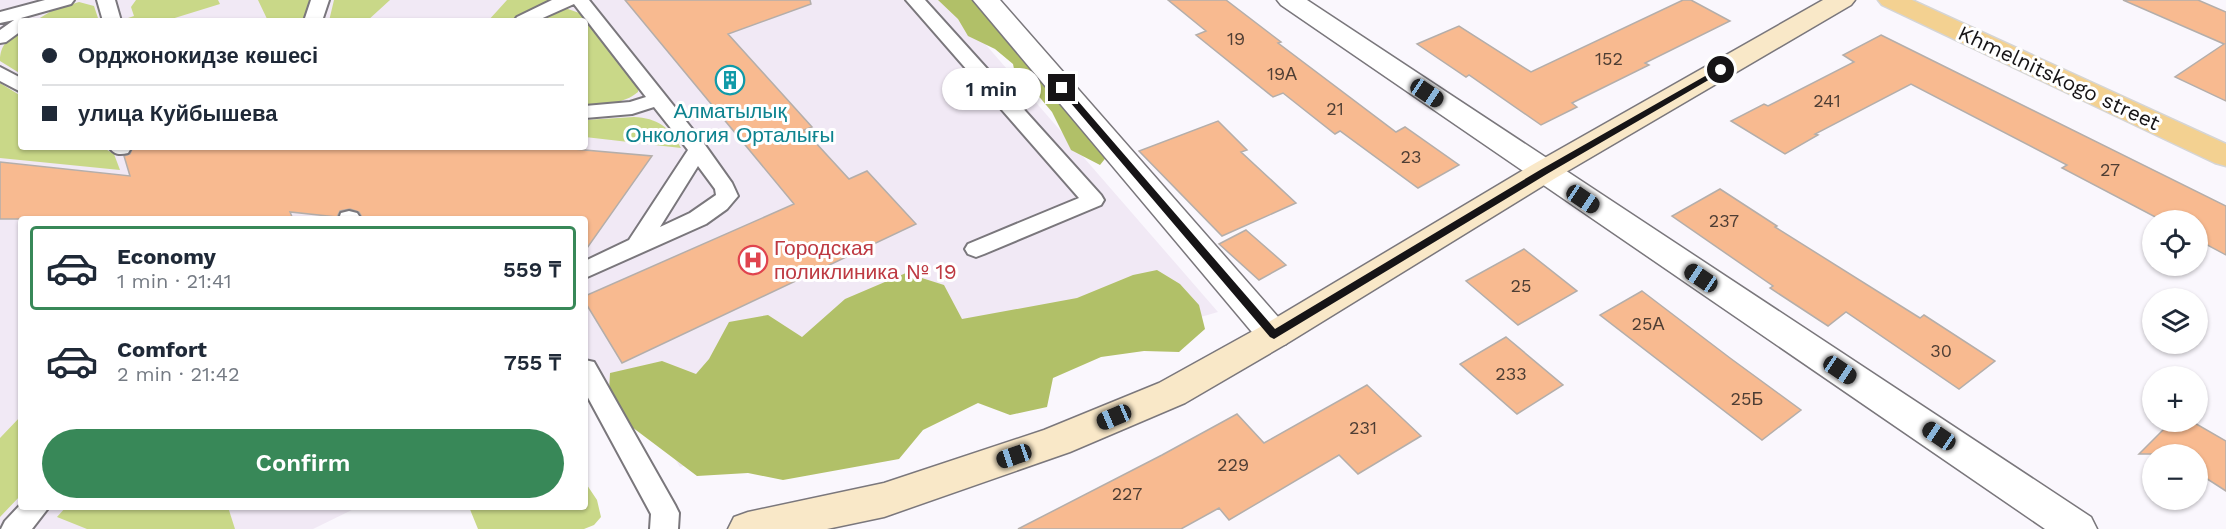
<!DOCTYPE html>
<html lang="en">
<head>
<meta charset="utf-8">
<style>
  :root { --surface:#fff; --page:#f6f6f7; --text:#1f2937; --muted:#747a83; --line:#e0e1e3; --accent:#388858 }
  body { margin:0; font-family:"Work Sans",sans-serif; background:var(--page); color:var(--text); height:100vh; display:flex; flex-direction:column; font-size:22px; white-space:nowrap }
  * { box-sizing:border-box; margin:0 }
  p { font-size:20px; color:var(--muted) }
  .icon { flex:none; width:33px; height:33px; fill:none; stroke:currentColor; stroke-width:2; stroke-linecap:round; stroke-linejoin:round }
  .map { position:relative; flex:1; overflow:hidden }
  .details { position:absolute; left:18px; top:216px; width:570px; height:294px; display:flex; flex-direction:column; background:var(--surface); border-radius:6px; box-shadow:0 2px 4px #0004 }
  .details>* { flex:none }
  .top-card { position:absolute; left:18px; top:18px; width:570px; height:132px; border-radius:6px; box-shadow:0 2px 4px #0004; display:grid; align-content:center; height:132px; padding:0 24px; background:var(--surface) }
  .controls { position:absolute; left:2142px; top:210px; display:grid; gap:12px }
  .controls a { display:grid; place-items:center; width:66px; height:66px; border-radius:50%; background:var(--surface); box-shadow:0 2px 4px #0004; font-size:30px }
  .end { position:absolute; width:27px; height:27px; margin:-14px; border:8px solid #161416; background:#fff; box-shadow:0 0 0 3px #fff }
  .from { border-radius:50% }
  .bubble { position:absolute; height:42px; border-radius:21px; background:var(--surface); box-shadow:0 2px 4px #0004; font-size:20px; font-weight:600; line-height:42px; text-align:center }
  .car { position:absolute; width:18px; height:36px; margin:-18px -9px; border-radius:8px; box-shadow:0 0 4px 2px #0007; background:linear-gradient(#222 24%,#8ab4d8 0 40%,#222 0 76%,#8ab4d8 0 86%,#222 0) }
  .top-card b { display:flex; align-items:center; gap:21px; height:57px; font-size:22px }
  .top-card b+b { border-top:2px solid var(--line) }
  .top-card i { width:15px; height:15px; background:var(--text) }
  ul { padding:10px 0 0; list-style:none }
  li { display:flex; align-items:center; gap:18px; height:84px; margin:0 12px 9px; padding:0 12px; border:3px solid transparent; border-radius:6px }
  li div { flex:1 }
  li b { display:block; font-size:22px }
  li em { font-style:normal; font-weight:600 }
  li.selected { border-color:var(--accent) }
  li>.icon { width:54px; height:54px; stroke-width:1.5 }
  .primary-button { display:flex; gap:12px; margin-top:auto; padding:12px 24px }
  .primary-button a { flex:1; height:69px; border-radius:36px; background:var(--accent); color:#fff; font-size:24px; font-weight:600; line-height:69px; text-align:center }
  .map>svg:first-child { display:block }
  .built { fill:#f1e9f5; fill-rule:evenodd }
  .green { fill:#c9d888 }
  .forest { fill:#b1c068 }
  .building { fill:#f8ba90; stroke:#b4aeaa; stroke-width:1.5 }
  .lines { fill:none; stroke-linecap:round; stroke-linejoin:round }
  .service-casing { stroke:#7a777c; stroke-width:4 }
  .minor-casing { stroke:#7a777c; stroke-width:3 }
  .secondary-casing { stroke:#7a777c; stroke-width:3 }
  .primary-casing { stroke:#d5d5d5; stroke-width:3 }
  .service { fill:#fff; fill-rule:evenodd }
  .minor { fill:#fff; fill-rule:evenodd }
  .secondary { fill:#f9e8c8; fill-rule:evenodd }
  .primary { fill:#f3d191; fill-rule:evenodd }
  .route { fill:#161416 }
  .labels { text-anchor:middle; stroke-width:6; stroke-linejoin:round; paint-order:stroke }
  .number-label { font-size:18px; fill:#4e3e34 }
  .street-label { font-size:21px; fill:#161416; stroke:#fff }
  .culture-label { font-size:21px; fill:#0d838f; stroke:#fff }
  .health-label { font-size:21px; fill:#be3a42; stroke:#fff; text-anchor:start }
</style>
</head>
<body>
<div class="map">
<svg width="2226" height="529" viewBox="0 0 2226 529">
  <rect width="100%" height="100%" fill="#faf7fd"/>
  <path class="built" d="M0,0H947L1218,312L680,467L624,377L585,396V219H21V507H358L313,529H0ZM21,21H585V147H21Z"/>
  <path class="green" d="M136,0H218L220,4L165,21H119L134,16L131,7Z
    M258,0H312L305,21H268Z
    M334,0H390L367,21H329Z
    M507,0H550L514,21H488Z
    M79,2L94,6L99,21H35L53,10Z
    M568,9L582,14L638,87V92C624,104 602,105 585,106V21H535L557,10Z
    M21,30V74L0,61C0,45 8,39 21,30Z
    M0,83L21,96V147H102L114,154L120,170L0,158Z
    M634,117C657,118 670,127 681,148L585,137V120Z
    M21,416V495L0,517V438Z
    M585,482L597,500L601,517L594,525L584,529H478L469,507H585Z
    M66,507H228L235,529H87L57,517Z"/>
  <path class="forest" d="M938,0H974L1112,150L1100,165L1071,150L1052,112L1036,93L1018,88L1013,64L995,49L968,36L958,19Z
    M1157,270L1180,284L1199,305L1205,329L1179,352L1144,351L1101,357L1053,378L1047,407L1010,415L978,403L923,430L899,459L783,480L748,473L697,476L608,409L610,373L662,361L696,374L709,359L729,322L768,315L802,337L845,299L906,273L944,285L962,319L1077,298L1133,275Z"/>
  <path class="building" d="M625,0H810L811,4L728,34L812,127L804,130L849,179L867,171L916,224L622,363L585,302V296L794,204Z
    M1168,0H1226L1281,42L1278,43L1396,132L1405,127L1459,165L1418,188L1340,131L1335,134L1283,93L1273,97L1196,35L1206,31Z
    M1683,0H1691L1730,21L1645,63L1649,65L1572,103L1577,107L1541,125L1469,75L1466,77L1417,44L1459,26L1531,72Z
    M2123,0H2198L2226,12V101L2175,77L2224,44Z
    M1881,35L2226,206V255L2198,240V220H2161L2062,168L2067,165L1911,84L1815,134L1818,135L1785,154L1731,121L1764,104L1768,106L1854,62L1843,55Z
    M1218,121L1247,150L1241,152L1296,203L1222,236L1139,151Z
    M133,147H551L652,156L585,251V219H363L359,212L350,209L340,211L337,217L290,212L293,219H0V162L130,176L124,156L130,154Z
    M1720,189L1777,226L1775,227L1920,318L1924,315L1995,361L1959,389L1846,312L1828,326L1770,288L1773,286L1672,216Z
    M1246,230L1286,265L1259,280L1219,244Z
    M1524,249L1577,291L1518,325L1466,281Z
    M1642,291L1730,358L1801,410L1762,440L1600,315Z
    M1506,337L1563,385L1517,414L1460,364Z
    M1367,385L1421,436L1358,474L1339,455L1229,520L1219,508L1181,529H1018L1162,455L1237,414L1264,443Z
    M2171,422H2193L2226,441V491L2198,473V454H2139Z"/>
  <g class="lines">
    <g class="service-casing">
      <path id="service" d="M45,0H74L71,4L21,18L29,21H21V31L6,42L0,43V30L14,20L0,23V12Z
        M97,0H115L121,21H103Z
        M311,0H329L322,21H304Z
        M552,0H589L705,145L732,183L738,196L727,209L706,224L585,278V261L629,240L688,150L654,107L632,114L585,118V106L630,102L646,97L574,4L536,21H514L517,17ZM698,166L715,189L716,195L690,213L660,227Z
        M906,0H925L1101,195L1104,200L1101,205L984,254L976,257L968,254L965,249L968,244L1079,198Z
        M0,67L21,78V92L0,81Z
        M109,147H131V148L128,153C120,155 114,155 109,147Z
        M349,211L357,213L361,219H339L341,213Z
        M585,360L594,362L675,505L679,513L678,529H650L651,514L585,392Z
        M21,504V507H49L32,529H1L5,521Z"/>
    </g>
    <g class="minor-casing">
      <path id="minor" d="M973,0H1000L1286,326L1291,335L1286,344L1274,348L1262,344Z
        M1277,0H1307L2091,517L2097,529H2045L1281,5Z"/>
    </g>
    <g class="secondary-casing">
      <path id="secondary" d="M1823,0H1855L1851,5L1554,179L1286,344L1185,403L1070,452L884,517L827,529H728L734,517L748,512L884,483L1044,430L1159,383L1262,326L1532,165Z"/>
    </g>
    <g class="primary-casing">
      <path id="primary" d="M1878,0H1912L2226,144V166L2215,163L1882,5Z"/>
    </g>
    <use href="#service" class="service"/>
    <use href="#minor" class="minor"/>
    <use href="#secondary" class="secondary"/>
    <use href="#primary" class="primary"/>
  </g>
  <path class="route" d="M1721,67L1725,70L1724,71L1547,174L1274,339L1270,337L1058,88L1065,86L1275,329L1540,170Z"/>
  <defs>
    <g id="building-ring" transform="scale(1.5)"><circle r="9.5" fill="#fff" stroke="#0f9aa8" stroke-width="1.5"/><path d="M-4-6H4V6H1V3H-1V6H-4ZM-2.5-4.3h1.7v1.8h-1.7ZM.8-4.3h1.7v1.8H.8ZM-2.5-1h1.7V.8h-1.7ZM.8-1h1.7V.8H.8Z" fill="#0f9aa8"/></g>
    <g id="hospital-ring" transform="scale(1.5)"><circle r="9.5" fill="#fff" stroke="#e0444e" stroke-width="1.5"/><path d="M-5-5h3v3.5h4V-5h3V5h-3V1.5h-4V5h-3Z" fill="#e0444e"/></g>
  </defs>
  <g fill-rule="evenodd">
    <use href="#building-ring" x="730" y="80"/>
    <use href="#hospital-ring" x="753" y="260"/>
  </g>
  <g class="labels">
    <g class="number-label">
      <text x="1236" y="45">19</text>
      <text x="1609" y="65">152</text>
      <text x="1282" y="80">19А</text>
      <text x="1827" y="107">241</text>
      <text x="1335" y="115">21</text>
      <text x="1411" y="163">23</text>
      <text x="2110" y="176">27</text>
      <text x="1724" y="227">237</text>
      <text x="1521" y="292">25</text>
      <text x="1648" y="330">25А</text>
      <text x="1941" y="357">30</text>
      <text x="1511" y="380">233</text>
      <text x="1747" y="405">25Б</text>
      <text x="1363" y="434">231</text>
      <text x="1233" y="471">229</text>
      <text x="1127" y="500">227</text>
    </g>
    <g class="street-label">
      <text transform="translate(2059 78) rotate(25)" y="7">Khmelnitskogo street</text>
    </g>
    <g class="culture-label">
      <text x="730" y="118">Алматылық<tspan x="730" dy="24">Онкология Орталығы</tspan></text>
    </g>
    <g class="health-label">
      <text x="774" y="255">Городская<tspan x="774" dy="24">поликлиника № 19</tspan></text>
    </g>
  </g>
</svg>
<div class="controls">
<a><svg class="icon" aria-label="locate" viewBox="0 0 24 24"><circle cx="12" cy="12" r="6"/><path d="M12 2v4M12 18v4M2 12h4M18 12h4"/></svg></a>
<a><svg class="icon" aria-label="layers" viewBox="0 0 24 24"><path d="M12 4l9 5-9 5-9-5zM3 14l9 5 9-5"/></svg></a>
<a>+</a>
<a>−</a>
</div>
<i class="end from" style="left:1721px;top:70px"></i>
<i class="end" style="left:1062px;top:88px"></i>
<div class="bubble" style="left:942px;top:68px;width:99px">1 min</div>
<i class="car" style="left:1427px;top:93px;rotate:124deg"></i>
<i class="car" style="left:1583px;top:199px;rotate:124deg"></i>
<i class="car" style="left:1701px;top:278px;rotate:304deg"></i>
<i class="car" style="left:1840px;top:370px;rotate:124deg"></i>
<i class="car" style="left:1114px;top:417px;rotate:247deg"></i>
<i class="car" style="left:1939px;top:436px;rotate:304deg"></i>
<i class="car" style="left:1014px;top:456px;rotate:251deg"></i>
<div class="top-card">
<b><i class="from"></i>Орджонокидзе көшесі</b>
<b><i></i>улица Куйбышева</b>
</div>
<section class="details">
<ul>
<li class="selected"><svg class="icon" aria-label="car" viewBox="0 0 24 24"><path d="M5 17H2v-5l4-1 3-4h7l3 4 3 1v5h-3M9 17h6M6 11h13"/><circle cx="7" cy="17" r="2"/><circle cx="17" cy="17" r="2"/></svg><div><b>Economy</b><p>1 min · 21:41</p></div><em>559 ₸</em></li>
<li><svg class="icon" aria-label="car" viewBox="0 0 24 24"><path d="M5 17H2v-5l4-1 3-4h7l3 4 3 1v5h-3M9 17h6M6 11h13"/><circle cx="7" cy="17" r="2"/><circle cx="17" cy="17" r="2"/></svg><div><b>Comfort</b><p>2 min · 21:42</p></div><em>755 ₸</em></li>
</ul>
<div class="primary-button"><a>Confirm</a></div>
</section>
</div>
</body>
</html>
